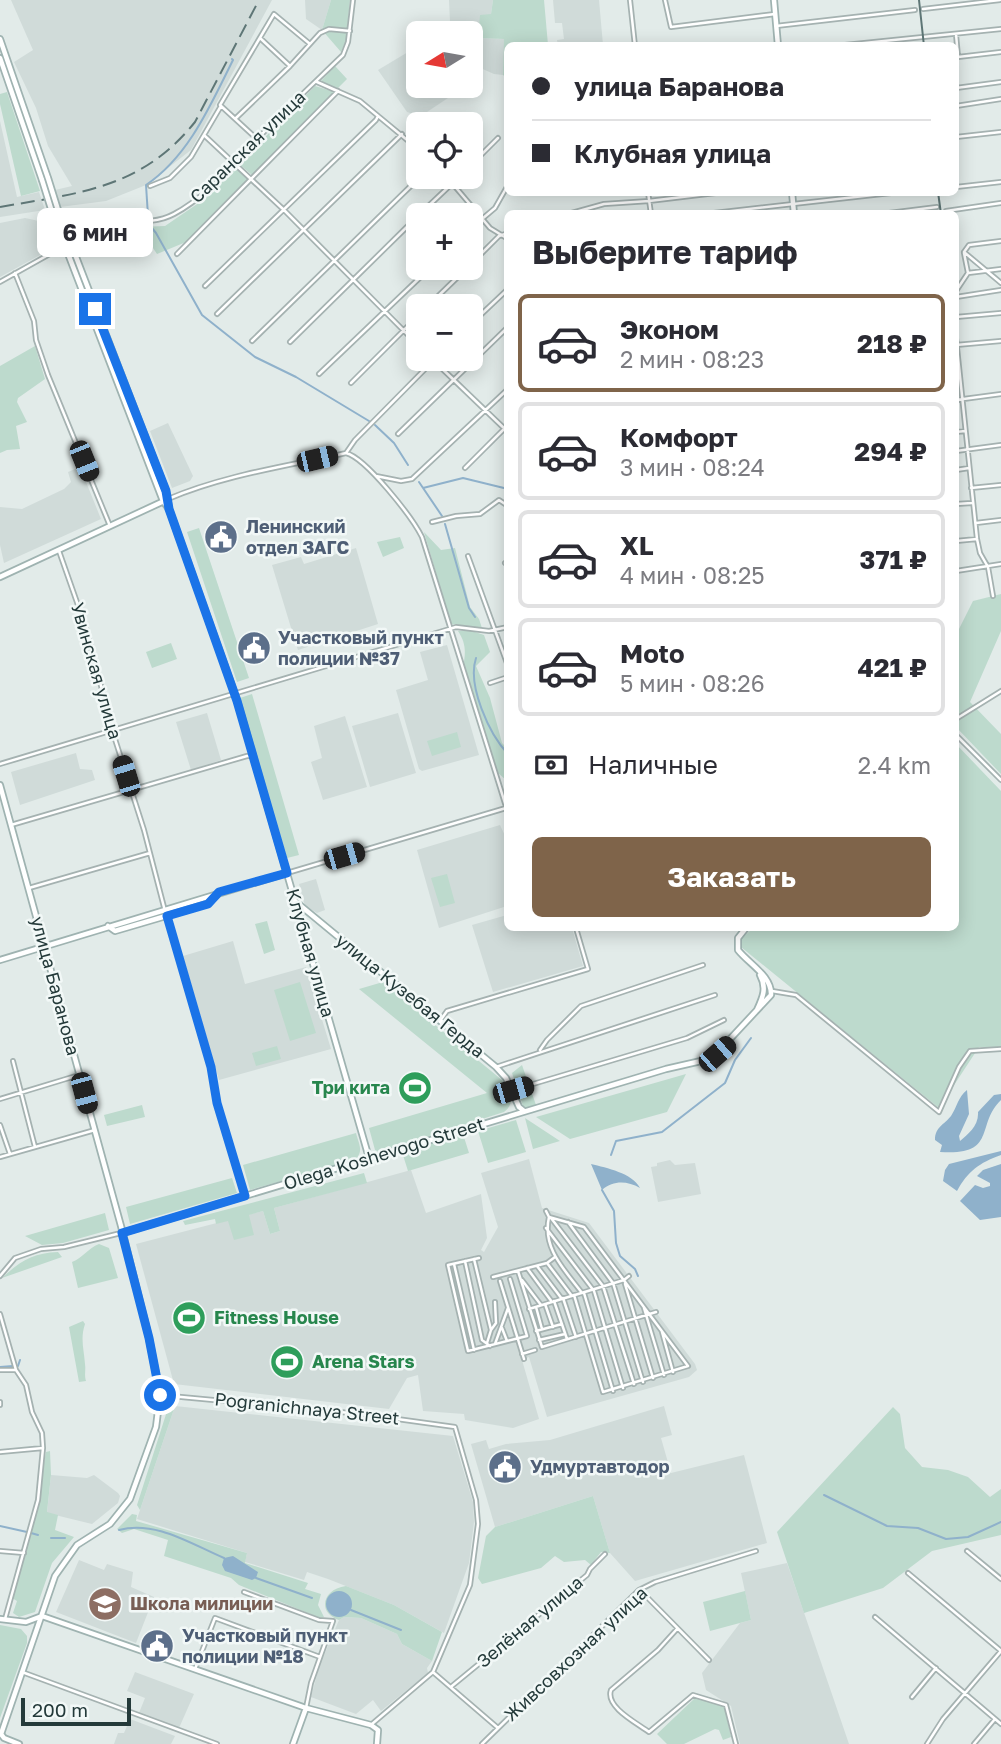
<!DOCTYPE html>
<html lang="ru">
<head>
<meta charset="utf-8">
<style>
  :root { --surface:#fff; --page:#f7f7f7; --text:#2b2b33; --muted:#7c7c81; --line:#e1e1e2; --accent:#7f644a }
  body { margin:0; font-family:"Golos Text",sans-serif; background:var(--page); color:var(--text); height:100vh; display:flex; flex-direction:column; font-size:26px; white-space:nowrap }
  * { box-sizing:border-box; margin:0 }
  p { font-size:23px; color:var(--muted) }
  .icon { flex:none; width:38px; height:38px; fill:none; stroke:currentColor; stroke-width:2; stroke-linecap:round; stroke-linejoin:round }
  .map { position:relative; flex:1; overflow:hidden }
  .sheet { position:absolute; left:504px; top:210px; width:455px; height:721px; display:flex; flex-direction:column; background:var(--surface); border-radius:10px; box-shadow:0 4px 18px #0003 }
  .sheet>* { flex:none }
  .top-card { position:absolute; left:504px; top:42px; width:455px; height:154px; border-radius:10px; box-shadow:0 4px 18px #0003; display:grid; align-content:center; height:154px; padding:0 28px; background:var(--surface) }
  .needle { width:46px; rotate:259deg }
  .controls { position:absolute; left:406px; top:21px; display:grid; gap:14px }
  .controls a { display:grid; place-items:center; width:77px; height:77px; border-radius:10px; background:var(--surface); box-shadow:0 4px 18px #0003; font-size:35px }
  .scale { position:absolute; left:21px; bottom:18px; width:110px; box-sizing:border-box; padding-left:7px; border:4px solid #243a3a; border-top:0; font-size:19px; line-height:24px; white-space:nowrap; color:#243a3a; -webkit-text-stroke:5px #f2f8f7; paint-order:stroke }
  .end { position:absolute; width:32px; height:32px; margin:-16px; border:9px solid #1a73e8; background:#fff; box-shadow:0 0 0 4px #fff }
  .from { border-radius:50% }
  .bubble { position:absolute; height:49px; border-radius:10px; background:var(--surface); box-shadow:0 4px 18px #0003; font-size:23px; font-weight:700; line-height:49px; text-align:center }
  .car { position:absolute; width:21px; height:42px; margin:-21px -10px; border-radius:9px; box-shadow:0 0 5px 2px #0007; background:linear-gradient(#222 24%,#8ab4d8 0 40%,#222 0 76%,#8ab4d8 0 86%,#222 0) }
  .top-card b { display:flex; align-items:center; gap:24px; height:66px; font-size:26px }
  .top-card b+b { border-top:2px solid var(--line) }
  .top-card i { width:18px; height:18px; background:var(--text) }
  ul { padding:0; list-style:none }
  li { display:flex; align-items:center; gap:21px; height:98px; margin:0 14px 10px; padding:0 14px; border:4px solid var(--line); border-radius:10px }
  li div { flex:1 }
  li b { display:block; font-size:26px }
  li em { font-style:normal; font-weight:700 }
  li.selected { border-color:var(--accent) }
  li>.icon { width:63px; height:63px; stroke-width:1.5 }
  h2 { padding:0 28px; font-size:32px; line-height:84px }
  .pay { display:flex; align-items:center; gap:18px; height:77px; padding:0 28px; font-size:26px }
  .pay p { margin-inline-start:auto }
  .action { display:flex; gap:14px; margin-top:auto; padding:14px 28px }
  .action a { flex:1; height:80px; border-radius:10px; background:var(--accent); color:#fff; font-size:28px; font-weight:700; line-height:80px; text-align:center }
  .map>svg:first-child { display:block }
  .built { fill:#d0dbd9 }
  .green { fill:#bddacd }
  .water { fill:#8fb1cb }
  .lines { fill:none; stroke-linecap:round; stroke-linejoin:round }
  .stream { stroke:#8fb1cb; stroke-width:2 }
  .street-casing { stroke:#a5b2b1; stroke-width:6 }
  .secondary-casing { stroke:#9fb3b1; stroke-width:8 }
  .street { stroke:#fff; stroke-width:2.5 }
  .secondary { stroke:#fff; stroke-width:4.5 }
  .tram { stroke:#5e7676; stroke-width:2 }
  .rail { stroke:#5e7676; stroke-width:2; stroke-dasharray:14 7; stroke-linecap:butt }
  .secondary-bridge-casing { stroke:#9fb3b1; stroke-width:8; stroke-linecap:butt }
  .secondary-bridge { stroke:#fff; stroke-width:4.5 }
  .route { stroke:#1a73e8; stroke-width:9 }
  .labels { text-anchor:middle; stroke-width:5; stroke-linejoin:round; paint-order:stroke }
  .street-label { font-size:18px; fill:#243a3a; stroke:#f2f8f7 }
  .service-label { font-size:18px; font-weight:bold; fill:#4e5e75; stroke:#f2f8f7; text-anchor:start }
  .leisure-label { font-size:18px; font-weight:bold; fill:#27864d; stroke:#f2f8f7; text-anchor:start }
  .education-label { font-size:18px; font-weight:bold; fill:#785e54; stroke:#f2f8f7; text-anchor:start }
</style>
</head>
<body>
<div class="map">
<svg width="1001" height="1744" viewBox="0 0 1001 1744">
  <rect width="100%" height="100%" fill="#e2ebe9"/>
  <path class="built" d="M11,0H272L191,150L146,185L106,201L60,207L55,190L72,186L48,146L36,108L14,62L33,50Z
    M305,0H331L322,30L306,19Z
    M449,0H493L491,14L479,38L505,39L503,75L494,74L478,67L471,56V33H457L450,22Z
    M553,0H599L603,45H558L557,40L564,39L562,23H555Z
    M418,46V86H466L421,116L407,112L378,70Z
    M0,121L17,197L39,192L45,210L0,217Z
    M25,218L39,221L51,249L0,277V223Z
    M168,423L193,476L190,481L172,488L150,431Z
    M80,467L101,519L4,563L0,545V507L22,509L64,489L71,482L68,472Z
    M356,548L378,624L298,650L296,644L304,642L303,639L295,641L272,565L301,557L304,564Z
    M447,645L479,755L422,771L419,769L396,690L428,680L420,652Z
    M207,713L221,760L191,770L176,722Z
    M398,713L416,773L370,787L352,726Z
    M345,716L367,787L323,800L311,762L322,758L314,726Z
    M76,753L80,769L92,770L95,780L20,805L11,772Z
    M500,825L507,840V906L439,928L417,850Z
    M316,879L325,910L317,913L305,906L299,884Z
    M507,915L508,928H572L583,966L493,992L472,925Z
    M233,941L245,984L306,967L331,1049L219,1080L183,956Z
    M529,1159L542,1208L589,1223L695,1364L697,1370L689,1377L547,1417L529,1357L522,1360L539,1419L513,1428L465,1420L464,1414L423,1411L418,1375L407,1378L389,1409L174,1384L136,1244L263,1211L270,1234L280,1231L274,1208L411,1170L426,1213L481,1194L487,1238L481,1250L484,1252L498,1227L481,1173Z
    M670,1160L675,1165L695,1163L701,1194L658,1202L651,1167L657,1166V1163Z
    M175,1406L453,1436L473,1502L474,1522L469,1563L444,1633L394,1605L328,1579L307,1572L304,1580L245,1562L247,1553L137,1519Z
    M664,1406L672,1435L661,1438L671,1473L744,1455L767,1543L635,1581L610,1553L593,1496L495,1527L471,1444L486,1440L489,1449L506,1444L550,1440Z
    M51,1475L87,1478L94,1475L118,1493L120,1496L118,1503L92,1524L47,1513Z
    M79,1560L104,1570L107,1564L133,1572L131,1587L154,1597L136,1643L56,1612Z
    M787,1563L849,1744H740L731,1706L706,1690L702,1673L740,1623L751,1620L741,1573Z
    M344,1617L361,1618L397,1634L402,1644L432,1661L427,1668L428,1673L381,1711L373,1700L356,1714L311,1697L319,1667L339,1620Z
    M135,1672L194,1694L179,1728L139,1713L145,1698L127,1691Z
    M130,1719L175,1736L171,1744H114L118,1733H124Z"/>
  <path class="green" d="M331,0H350L346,40L341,52L322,30Z
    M493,0H544L548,45L508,46L507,78L503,75L504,39L478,38L480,15L491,14Z
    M335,66L347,79L337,89L321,81Z
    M315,86L335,92L252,175L239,164Z
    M7,92L40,191L21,196L0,104V94Z
    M235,168L248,179L186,242L157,254L139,227L165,226L203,200Z
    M35,346L45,379L18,398L17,402L27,422L16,426L20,449L7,450L0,453V366Z
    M199,528L249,678L237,682L187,532Z
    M424,532L441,550L455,548L470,607L479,619L482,628L451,624Z
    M400,537L404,548L383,557L377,542Z
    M1001,594V631L970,702L1001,734V774L956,727V626L959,629L973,601Z
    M469,630L484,635L490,652L476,666L490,698L502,743L507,748V781L497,772L463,667C466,652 466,643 458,631Z
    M171,643L177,659L152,668L146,652Z
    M252,694L299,855L287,858L240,698Z
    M457,732L461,747L432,756L427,741Z
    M956,744L1001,791V1050L979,1047L939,1108L741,947L740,940L753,928H956Z
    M447,874L455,903L440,907L431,878Z
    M267,921L275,950L264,954L255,924Z
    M300,982L316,1033L290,1041L274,990Z
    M383,982L502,1080C509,1091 517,1102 504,1112L379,1152L375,1150L369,1128L487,1093L359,989Z
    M277,1046L281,1059L256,1066L252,1053Z
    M522,1065L536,1105L526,1108L523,1106L512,1073Z
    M686,1074L667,1112L570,1139L536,1117Z
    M142,1105L145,1117L107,1126L104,1115Z
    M525,1118L560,1141L533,1149Z
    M516,1120L526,1152L488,1163L478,1131Z
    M356,1133C359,1145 364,1151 355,1160L250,1190L243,1165Z
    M463,1134L469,1153L408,1171L402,1152Z
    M364,1173L367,1183L274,1208L280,1231L270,1234L263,1211L249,1215L254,1235L234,1240L228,1221L216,1224L215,1219L185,1225L183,1221Z
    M232,1178L237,1193L130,1224L126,1207Z
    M105,1213L109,1230L63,1243L42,1245L25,1236Z
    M99,1244L109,1248L118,1278L78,1288L72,1262C83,1258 88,1248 99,1244Z
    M58,1252L62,1257L2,1278C20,1261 33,1253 58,1252Z
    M83,1321L85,1324C80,1339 84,1349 85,1364C86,1371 84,1374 86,1381L79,1382L69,1327Z
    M893,1407L900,1414L905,1448L922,1467L948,1470L968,1477L990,1497L1001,1489V1535L932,1551L883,1588L804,1613L777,1532Z
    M168,1408L174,1409L140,1510L137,1505Z
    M50,1451L51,1475L47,1512L58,1515L55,1530L74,1537L52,1563L35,1612L19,1617L13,1613L17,1601L12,1598L32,1523L46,1452Z
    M593,1496L610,1553L601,1552L591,1565L585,1560L564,1562L555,1556L541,1568L482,1584L478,1578L486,1536L495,1527Z
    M132,1514L137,1515L136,1521L247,1553L245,1563L308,1583L305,1589L321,1594L318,1605L324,1617L320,1618L239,1585L231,1578L164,1556L168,1540L134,1529L122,1533L117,1529Z
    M346,1586L394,1605L442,1632L432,1661L402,1644L397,1634L361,1618L344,1617L339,1620C317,1613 322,1589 346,1586Z
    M745,1591L751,1620L710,1631L703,1602Z
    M0,1625L21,1629L27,1636V1643L0,1718Z
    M695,1698L724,1705L731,1737L723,1740L719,1730L715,1729L684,1744H667L657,1734Z"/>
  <path class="water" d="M967,1090L969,1114L959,1136L960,1141C968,1134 979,1126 978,1112L994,1095L1001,1094V1100C975,1125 998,1156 940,1152L942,1145L935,1140C935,1127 944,1125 951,1116C957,1107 958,1097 967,1090Z
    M1001,1151V1155C979,1163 968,1171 957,1191L943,1181L945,1170L949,1164Z
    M591,1164C607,1168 632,1173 640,1188C627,1181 614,1180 602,1190Z
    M1001,1164V1217L980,1220L960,1201L975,1185L983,1188L990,1186V1183L977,1176L983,1170Z
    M233,1556L258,1572L256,1578L252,1580L225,1571L222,1565L224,1558Z
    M326 1604a13 13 0 1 1 26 0a13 13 0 1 1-26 0Z"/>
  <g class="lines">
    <path class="stream" d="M148,216L146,185C189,156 211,104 233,60L232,59
      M146,233L151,227L156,233L202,315L255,357L296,377L369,421
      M375,425L394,443L408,465
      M419,482L442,516
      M423,488L463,478L508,489
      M445,524L469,608L475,617
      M476,658C467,685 489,734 508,754
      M611,1155L616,1141L662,1132L725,1083L735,1060L751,1038
      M602,1190L614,1211L616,1243L620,1256L635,1269L638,1276
      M18,1366L20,1360
      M0,1367L13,1366
      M824,1495L887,1526L918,1528L946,1539L968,1537L1001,1522
      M0,1526L27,1532
      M119,1530C155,1520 191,1544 224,1558
      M31,1533L38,1535
      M51,1538H65
      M256,1578L312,1598
      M351,1610L401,1630"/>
    <g class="street-casing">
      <path id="street" d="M630,0L635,46
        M665,0L671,27L775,14
        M923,9L1000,0
        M776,26L915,10
        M956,34L958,57L1001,52
        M260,38L290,66
        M835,46L1001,29
        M317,82L360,101L418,149
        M956,88L1001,82
        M956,106L1001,99
        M236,118L290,66L320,33L329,29L350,31
        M471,131L475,130
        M205,136L284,210L418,345
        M956,137L1001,132
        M257,139L220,105L274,14L310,44
        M471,165L498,138
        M447,177L490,228L508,239
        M150,186L170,178L191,157L221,106
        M956,187L1001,182
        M648,192L651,214
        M946,211L1001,203
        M568,214L604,204L649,201L724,192
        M705,214L900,192
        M881,214L937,207
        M419,215L459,177
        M482,219L495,208L508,185
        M471,226L480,216
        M70,242C96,205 139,233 174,214C208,196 231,165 258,138C285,110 314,83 343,55L348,42L353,0
        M964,252L1001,283
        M964,252L969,245L1001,241
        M177,254L338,91
        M471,264L499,236L508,233
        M15,273L34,321L36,340L48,375L110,526
        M968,273L1001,269
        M0,282L64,246
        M205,286L376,120L378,116
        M956,291L968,273L964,253
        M956,297L1001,290
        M428,306L467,268
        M217,314L402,134
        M956,317L1001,313
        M471,324L508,289
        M956,338L977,539L980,553L988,567L993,596
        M252,341L420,177
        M290,342L418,216
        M956,345L1001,341
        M432,359L508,432
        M319,374L430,268
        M351,383L418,316
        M956,400L1001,394
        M956,432L965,431
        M398,434L508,327
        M956,451L1001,445
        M346,453L355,440L435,359
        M465,468L508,425
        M956,470L969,468
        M376,476L401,481L412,479L508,389
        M971,488L1001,485
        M168,499C224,475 287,466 346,453C366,458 412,517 422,537L508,813
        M956,504L972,503
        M432,522L456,516L480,514L499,500L508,506
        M976,523L1001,520
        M956,541L977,539
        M59,551L86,628L114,736L144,830L165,911
        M468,556L508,666
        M505,563L508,561
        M956,571L1001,564
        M490,683L508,677
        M956,719L1001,691
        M956,735L1001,780
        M0,764L456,627L489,631L508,627
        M11,825L247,756H253
        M287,873L506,808
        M29,888L150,853
        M167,917L211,1067L217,1103L245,1196
        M772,991L796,995L939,1112L959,1067L970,1051L1001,1049
        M440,1021L447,1011L588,969L576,928
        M540,1050L547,1040L581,1006L703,965
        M13,1061L35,1147
        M496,1067L715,995
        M513,1090L687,1038L724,1020
        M0,1099L79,1075
        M0,1125L10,1154
        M0,1157L95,1130
        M546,1211L549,1217L584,1227L688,1366L603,1392L574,1295
        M549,1217C542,1248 564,1269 582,1293
        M551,1218L603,1286L634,1384
        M568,1222L613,1283L643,1382
        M546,1228L594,1291L623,1388
        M479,1258L448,1265L468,1351L527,1336L510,1279
        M474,1259L491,1330L487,1343
        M465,1261L482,1340L490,1346
        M547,1263L572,1296
        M454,1264L474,1350
        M537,1266L562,1299
        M527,1268L552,1302
        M518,1271L542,1347L656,1312
        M0,1276L15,1258L41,1249L64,1247L121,1233
        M493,1277L547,1263L555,1257
        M522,1280L541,1305
        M500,1281L524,1359
        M625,1284L653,1378
        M584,1293L613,1391
        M563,1298L576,1337
        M554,1301L567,1339
        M545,1304L553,1327
        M536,1307L542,1329
        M644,1308L664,1375
        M529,1309L624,1280L629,1276
        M0,1314L16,1370L26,1385L32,1412L42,1433L43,1448L38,1500L5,1619
        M502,1328L507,1341
        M491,1330L496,1323L495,1302
        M536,1331L562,1324
        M662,1332L673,1372
        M539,1340L565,1334
        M495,1344L508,1308
        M522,1354L535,1350
        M0,1370H16
        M160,1395L361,1414L455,1427L476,1500L478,1524L470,1585L433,1672L372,1724
        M0,1402V1405
        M0,1452L43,1448
        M0,1551L24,1553
        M967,1551L1001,1579
        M908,1573L1001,1651L943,1719L927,1744
        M640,1590L709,1660
        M244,1592L319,1620L333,1621L311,1683L306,1708
        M875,1617L1001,1724
        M677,1629L658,1650L611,1690C605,1707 637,1723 649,1732L693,1695L726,1705L736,1744
        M195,1669L215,1618L320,1657
        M22,1672L217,1744
        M434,1673L498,1728
        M452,1686L587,1575L590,1569L605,1554
        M912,1697L936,1668
        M482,1744L639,1590L655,1582L756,1551
        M974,1744L995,1719"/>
    </g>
    <g class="secondary-casing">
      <path id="secondary" d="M774,0L778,46
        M0,39L48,178
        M0,58L42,180
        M792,192L794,214
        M58,210L166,491L169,508
        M52,212L163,501L169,509L237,700L369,1158
        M0,577L164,501
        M0,785L121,1226L149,1338L160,1395L156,1427L130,1499L110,1524L77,1545L55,1576L1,1734L4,1738L19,1744
        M296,902L496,1067L506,1078L519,1107L524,1111
        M108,926L115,931L207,904L219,893
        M0,960L287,873
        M757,1010C763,997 767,988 760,975
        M122,1233L666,1069L701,1061L717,1053L771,995C772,976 749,964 738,950V938L746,928
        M42,1616L306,1708L371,1725L378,1730L377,1744
        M0,1619L26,1622L42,1616
        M293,1744L306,1708"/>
    </g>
    <use href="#street" class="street"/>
    <use href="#secondary" class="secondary"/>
    <path class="tram" d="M919,0L924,46
      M938,192L941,214
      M956,256L958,264L956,273"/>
    <path class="rail" d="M0,207C79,193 141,189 195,122L259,0"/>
    <g class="secondary-bridge-casing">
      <path id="secondary-bridge" d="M48,178L58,210
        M42,180L52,212"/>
    </g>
    <use href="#secondary-bridge" class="secondary-bridge"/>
  </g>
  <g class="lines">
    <path class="route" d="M95,309L166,491L169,509L237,701L287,873L219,892L208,904L167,916L211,1067L217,1103L245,1196L122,1233L149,1338L160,1395"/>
  </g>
  <defs>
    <g id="civic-disc" transform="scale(1.75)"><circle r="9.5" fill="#5c6f8a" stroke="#f2f8f7"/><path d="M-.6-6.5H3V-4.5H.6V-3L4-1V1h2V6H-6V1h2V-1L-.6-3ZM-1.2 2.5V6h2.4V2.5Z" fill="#fff"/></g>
    <g id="stadium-disc" transform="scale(1.75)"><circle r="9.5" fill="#2e9e5b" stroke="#f2f8f7"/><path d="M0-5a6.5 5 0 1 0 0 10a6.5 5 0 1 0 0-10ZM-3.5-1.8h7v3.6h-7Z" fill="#fff"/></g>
    <g id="university-disc" transform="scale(1.75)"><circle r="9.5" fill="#8d6e63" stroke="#f2f8f7"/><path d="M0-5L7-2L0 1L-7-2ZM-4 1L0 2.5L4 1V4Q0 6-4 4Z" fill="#fff"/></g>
  </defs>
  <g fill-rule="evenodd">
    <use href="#civic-disc" x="221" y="537"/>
    <use href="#civic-disc" x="254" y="648"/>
    <use href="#stadium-disc" x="415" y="1088"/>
    <use href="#stadium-disc" x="189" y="1318"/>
    <use href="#stadium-disc" x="287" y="1362"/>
    <use href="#civic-disc" x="505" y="1467"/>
    <use href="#university-disc" x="105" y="1604"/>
    <use href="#civic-disc" x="157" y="1646"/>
  </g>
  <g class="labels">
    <g class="street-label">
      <text transform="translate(248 147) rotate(-44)" y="6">Саранская улица</text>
      <text transform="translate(96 671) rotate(74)" y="6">Увинская улица</text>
      <text transform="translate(310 953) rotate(74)" y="6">Клубная улица</text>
      <text transform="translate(55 986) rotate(75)" y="6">улица Баранова</text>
      <text transform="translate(410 996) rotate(39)" y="6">улица Кузебая Герда</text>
      <text transform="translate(384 1154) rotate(-17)" y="6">Olega Koshevogo Street</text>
      <text transform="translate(307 1409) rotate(6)" y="6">Pogranichnaya Street</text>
      <text transform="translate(530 1622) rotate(-40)" y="6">Зелёная улица</text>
      <text transform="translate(576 1654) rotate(-43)" y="6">Живсовхозная улица</text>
    </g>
    <g class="service-label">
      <text x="246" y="533">Ленинский<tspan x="246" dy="21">отдел ЗАГС</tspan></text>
      <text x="278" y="644">Участковый пункт<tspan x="278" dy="21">полиции №37</tspan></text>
      <text x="530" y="1473">Удмуртавтодор</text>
      <text x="182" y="1642">Участковый пункт<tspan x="182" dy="21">полиции №18</tspan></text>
    </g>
    <g class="leisure-label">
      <text x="390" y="1094" text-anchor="end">Три кита</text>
      <text x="214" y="1324">Fitness House</text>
      <text x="312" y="1368">Arena Stars</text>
    </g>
    <g class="education-label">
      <text x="130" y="1610">Школа милиции</text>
    </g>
  </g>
</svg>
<div class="controls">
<a><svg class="needle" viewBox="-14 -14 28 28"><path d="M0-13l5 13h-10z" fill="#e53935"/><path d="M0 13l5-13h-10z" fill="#7c7c81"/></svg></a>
<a><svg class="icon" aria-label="locate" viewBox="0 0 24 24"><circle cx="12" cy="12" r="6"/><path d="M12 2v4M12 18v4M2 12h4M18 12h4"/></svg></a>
<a>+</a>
<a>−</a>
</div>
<div class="scale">200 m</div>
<i class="end from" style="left:160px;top:1395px"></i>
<i class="end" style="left:95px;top:309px"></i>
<div class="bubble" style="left:37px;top:208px;width:116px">6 мин</div>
<i class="car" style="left:317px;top:459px;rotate:77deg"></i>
<i class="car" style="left:84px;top:461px;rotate:158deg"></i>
<i class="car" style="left:126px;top:776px;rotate:343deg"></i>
<i class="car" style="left:344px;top:856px;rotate:74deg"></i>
<i class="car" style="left:717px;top:1054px;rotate:49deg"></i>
<i class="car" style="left:513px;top:1090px;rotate:74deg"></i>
<i class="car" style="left:84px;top:1093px;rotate:165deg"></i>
<div class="top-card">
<b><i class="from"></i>улица Баранова</b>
<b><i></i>Клубная улица</b>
</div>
<section class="sheet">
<h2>Выберите тариф</h2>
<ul>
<li class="selected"><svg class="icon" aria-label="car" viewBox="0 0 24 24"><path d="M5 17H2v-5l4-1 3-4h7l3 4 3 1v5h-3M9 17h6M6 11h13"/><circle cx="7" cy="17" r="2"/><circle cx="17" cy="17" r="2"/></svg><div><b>Эконом</b><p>2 мин · 08:23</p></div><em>218 ₽</em></li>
<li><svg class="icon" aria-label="car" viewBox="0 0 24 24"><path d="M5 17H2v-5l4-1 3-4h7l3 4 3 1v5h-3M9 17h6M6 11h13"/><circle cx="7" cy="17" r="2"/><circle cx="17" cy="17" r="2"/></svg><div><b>Комфорт</b><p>3 мин · 08:24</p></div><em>294 ₽</em></li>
<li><svg class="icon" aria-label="car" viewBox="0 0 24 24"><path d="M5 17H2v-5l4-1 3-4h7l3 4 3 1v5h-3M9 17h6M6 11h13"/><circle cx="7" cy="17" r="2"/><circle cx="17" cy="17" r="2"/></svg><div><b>XL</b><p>4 мин · 08:25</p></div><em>371 ₽</em></li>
<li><svg class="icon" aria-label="car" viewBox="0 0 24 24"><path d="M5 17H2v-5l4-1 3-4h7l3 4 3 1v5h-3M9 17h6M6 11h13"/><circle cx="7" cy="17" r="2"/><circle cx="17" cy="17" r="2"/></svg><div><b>Moto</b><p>5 мин · 08:26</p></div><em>421 ₽</em></li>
</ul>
<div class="pay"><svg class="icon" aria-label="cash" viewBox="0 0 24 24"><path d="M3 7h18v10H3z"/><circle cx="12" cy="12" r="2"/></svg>Наличные<p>2.4 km</p></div>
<div class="action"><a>Заказать</a></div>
</section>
</div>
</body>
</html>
